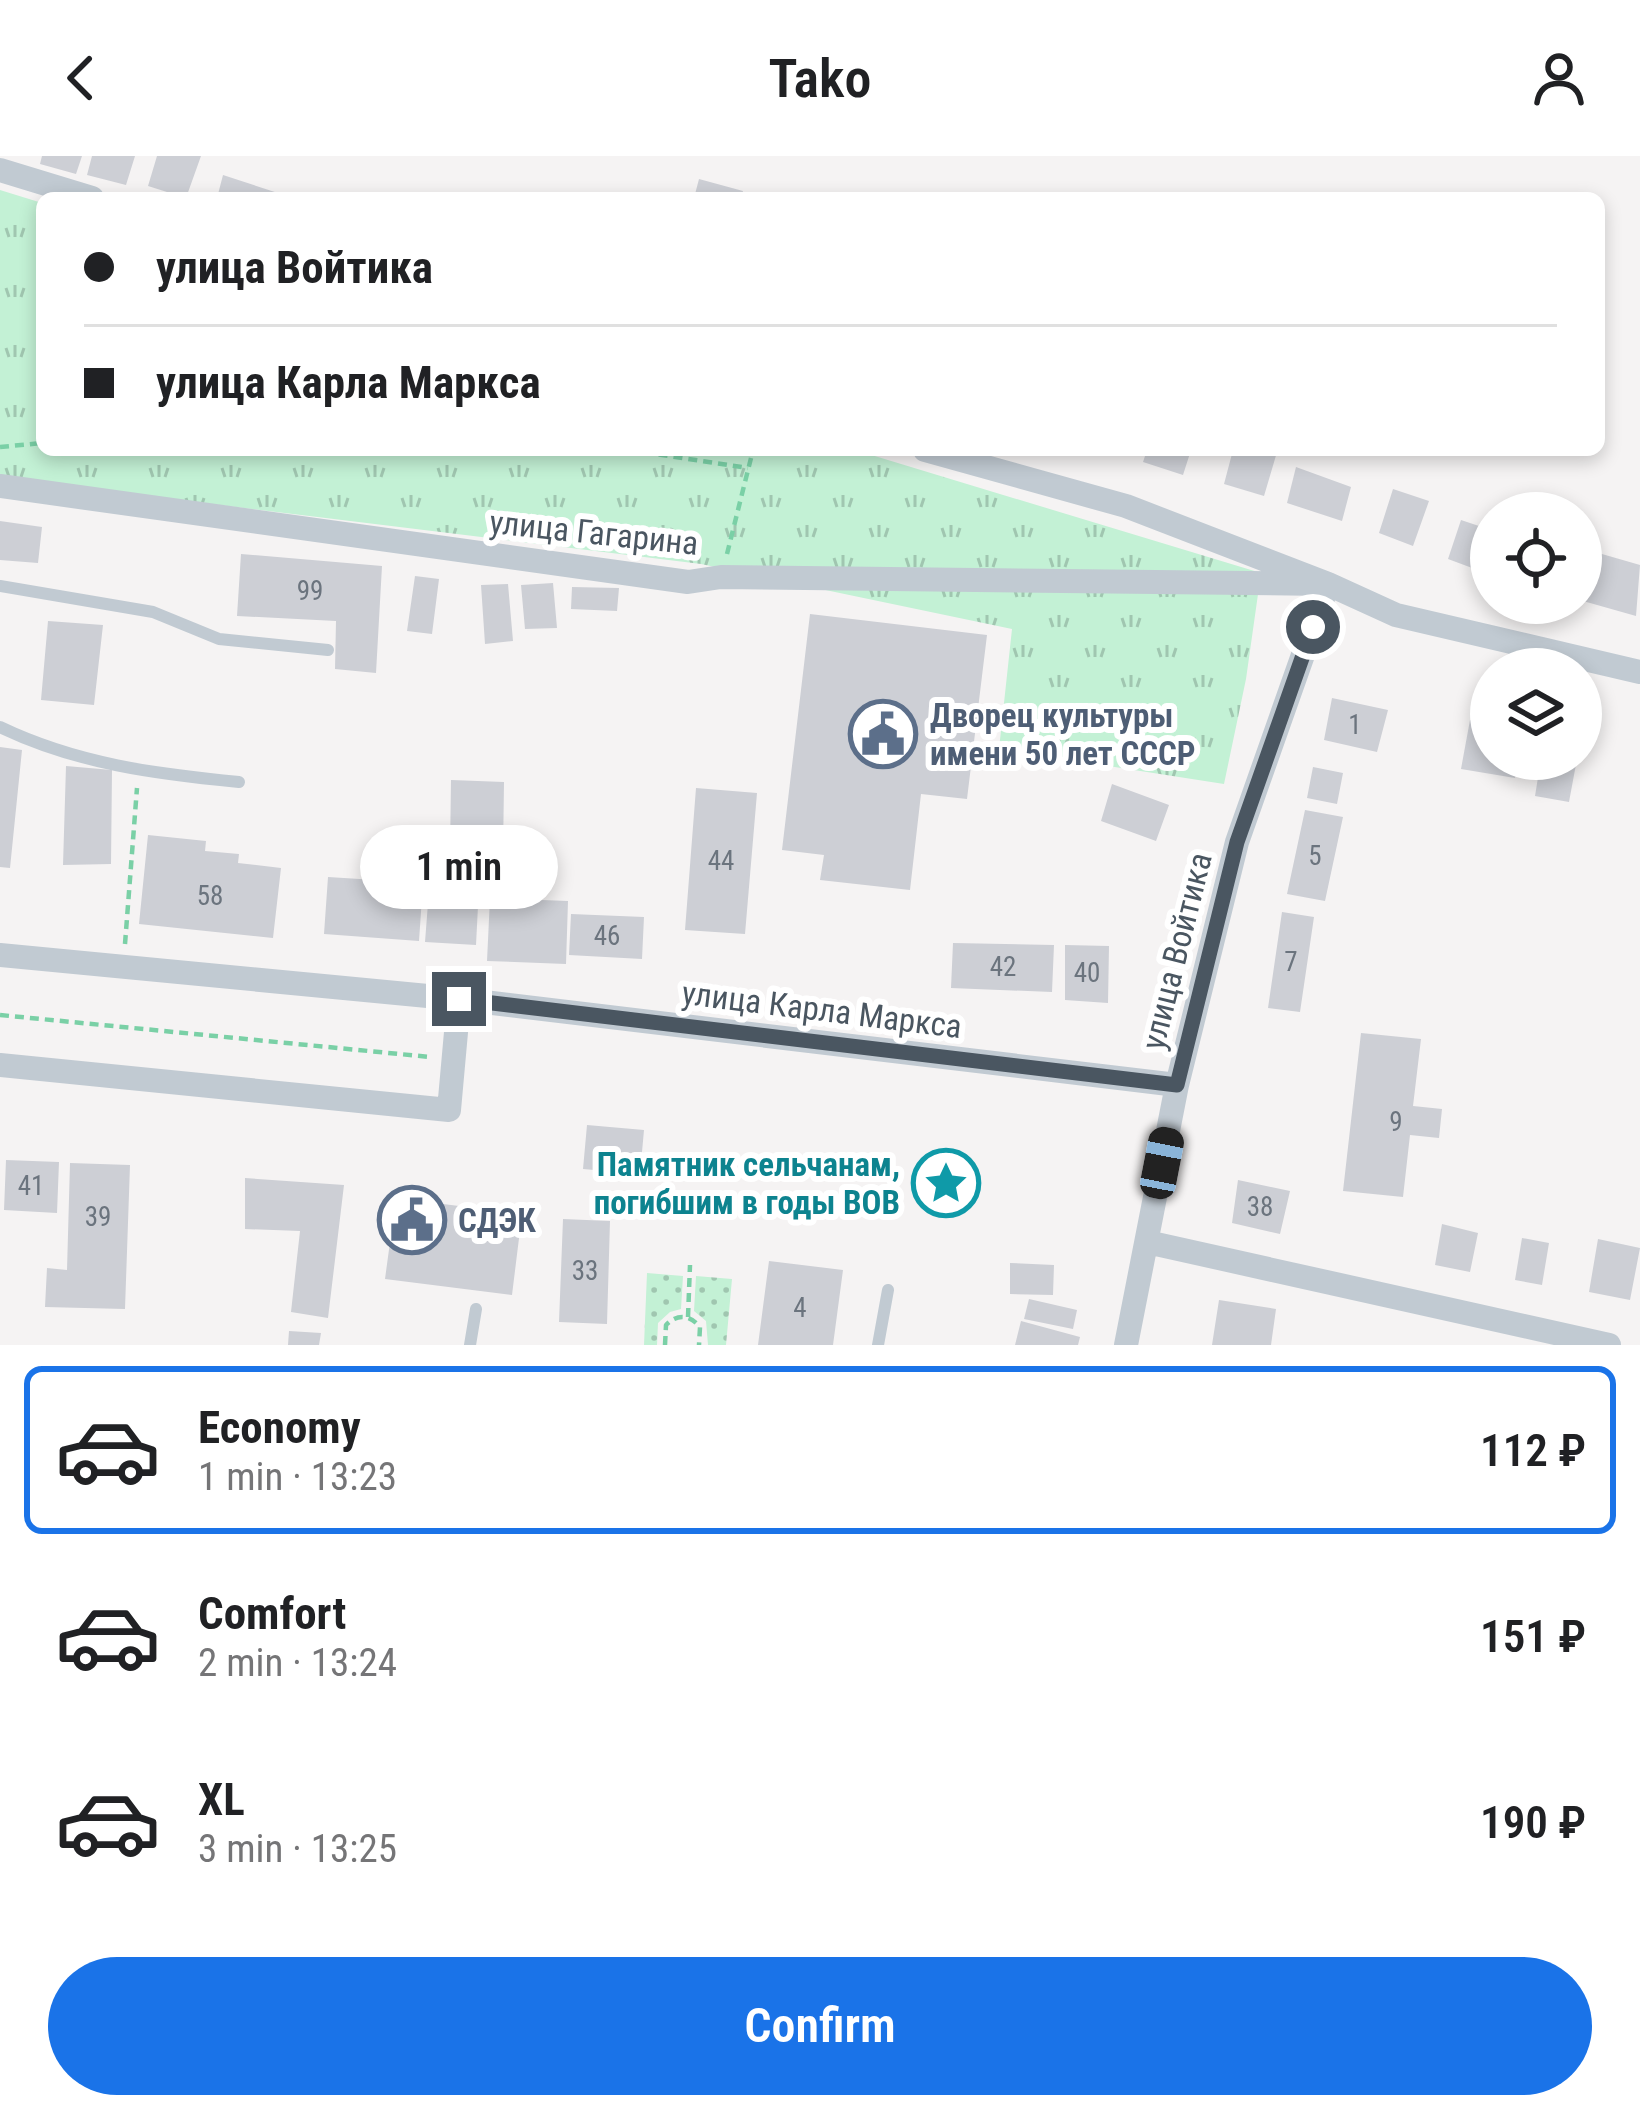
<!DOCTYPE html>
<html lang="en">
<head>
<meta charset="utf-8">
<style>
  :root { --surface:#fff; --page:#f2f2f2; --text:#202124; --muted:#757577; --line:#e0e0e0; --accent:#1a73e8 }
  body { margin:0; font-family:"Roboto Condensed",sans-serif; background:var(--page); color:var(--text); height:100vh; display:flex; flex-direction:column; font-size:45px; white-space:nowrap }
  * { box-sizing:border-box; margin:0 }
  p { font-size:39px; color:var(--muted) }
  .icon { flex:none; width:66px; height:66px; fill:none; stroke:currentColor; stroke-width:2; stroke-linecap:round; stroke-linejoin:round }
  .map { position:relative; height:1189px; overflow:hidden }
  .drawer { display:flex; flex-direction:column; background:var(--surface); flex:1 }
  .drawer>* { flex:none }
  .banner { position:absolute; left:36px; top:36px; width:1569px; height:264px; border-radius:18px; box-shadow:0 6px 18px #0003; display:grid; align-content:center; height:264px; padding:0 48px; background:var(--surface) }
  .buttons { position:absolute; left:1470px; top:336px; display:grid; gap:24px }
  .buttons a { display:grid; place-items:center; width:132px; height:132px; border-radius:50%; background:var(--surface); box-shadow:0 6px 18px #0003; font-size:60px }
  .end { position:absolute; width:54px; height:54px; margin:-27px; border:15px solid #4a5661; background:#fff; box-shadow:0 0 0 6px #fff }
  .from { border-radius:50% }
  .bubble { position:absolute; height:84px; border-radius:42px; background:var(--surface); box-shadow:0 6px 18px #0003; font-size:39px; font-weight:600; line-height:84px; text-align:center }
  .car { position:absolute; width:36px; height:72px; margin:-36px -18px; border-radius:15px; box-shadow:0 0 9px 3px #0007; background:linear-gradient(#222 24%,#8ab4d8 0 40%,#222 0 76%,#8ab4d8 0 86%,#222 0) }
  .banner b { display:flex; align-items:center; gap:42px; height:114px; font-size:45px }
  .banner b+b { border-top:3px solid var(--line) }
  .banner i { width:30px; height:30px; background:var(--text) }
  ul { padding:21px 0 0; list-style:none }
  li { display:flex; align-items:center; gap:36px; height:168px; margin:0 24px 18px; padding:0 24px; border:6px solid transparent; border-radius:18px }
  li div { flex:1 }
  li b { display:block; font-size:45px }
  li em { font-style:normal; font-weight:600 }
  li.current { border-color:var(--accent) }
  li>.icon { width:108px; height:108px; stroke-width:1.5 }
  .cta { display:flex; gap:24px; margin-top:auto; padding:24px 48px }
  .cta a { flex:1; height:138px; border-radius:72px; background:var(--accent); color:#fff; font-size:48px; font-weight:600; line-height:138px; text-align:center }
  header { display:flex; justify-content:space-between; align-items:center; height:156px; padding:0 48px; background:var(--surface); font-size:54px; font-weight:600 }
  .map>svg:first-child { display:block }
  .grass { fill:url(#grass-dots) }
  .park { fill:url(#park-tufts) }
  .building { fill:#cdcfd5 }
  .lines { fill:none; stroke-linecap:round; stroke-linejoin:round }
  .path { stroke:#7ad0a6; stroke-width:4.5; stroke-dasharray:9 6; stroke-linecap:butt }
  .lane { stroke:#c1cad2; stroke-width:12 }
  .street { stroke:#c1cad2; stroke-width:24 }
  .route { stroke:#4a5661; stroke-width:15 }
  .labels { text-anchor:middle; stroke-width:12; stroke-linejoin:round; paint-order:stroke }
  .number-label { font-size:27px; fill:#6b747e }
  .street-label { font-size:33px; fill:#4a5661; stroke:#fff }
  .service-label { font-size:33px; font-weight:bold; fill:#4e5e75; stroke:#fff; text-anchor:start }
  .culture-label { font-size:33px; font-weight:bold; fill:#0d838f; stroke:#fff; text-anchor:end }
</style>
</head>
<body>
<header><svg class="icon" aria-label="back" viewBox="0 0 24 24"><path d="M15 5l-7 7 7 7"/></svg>Tako<svg class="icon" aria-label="person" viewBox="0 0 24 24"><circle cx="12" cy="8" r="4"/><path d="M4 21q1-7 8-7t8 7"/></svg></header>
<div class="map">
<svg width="1640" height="1189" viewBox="0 0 1640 1189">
  <defs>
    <pattern id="grass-dots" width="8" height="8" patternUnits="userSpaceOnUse" patternTransform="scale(3)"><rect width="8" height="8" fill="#c3f1d5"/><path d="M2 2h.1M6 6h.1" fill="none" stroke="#a0c6b0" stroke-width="1.8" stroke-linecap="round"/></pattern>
    <pattern id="park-tufts" width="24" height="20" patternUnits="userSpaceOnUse" patternTransform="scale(3)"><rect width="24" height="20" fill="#c3f1d5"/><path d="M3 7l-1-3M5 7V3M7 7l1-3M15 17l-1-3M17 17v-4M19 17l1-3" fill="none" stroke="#a0c6b0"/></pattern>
  </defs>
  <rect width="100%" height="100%" fill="#f5f3f3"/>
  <path class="grass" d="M647,1117L683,1120L681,1153L670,1156L658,1167L657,1189H644Z
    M696,1120L732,1123L726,1189H708L706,1165L694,1155Z"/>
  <path class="park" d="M0,34L42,47V294H855L1261,417L1246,523L1224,628L999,593L1012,473L701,408L0,322Z"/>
  <path class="building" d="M42,0H82L76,18L40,8Z
    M92,0H135L126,29L87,19Z
    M157,0H201L186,42L148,30Z
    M223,19L281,38L280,42H217Z
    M699,23L743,35L741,42H694Z
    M1147,294H1191L1183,319L1143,306Z
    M1233,294L1277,296L1264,340L1224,328Z
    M1296,311L1351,331L1342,365L1287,347Z
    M1393,333L1429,345L1413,390L1379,377Z
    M1461,364L1491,374V419L1448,403Z
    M0,365L42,371L38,407L0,404Z
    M1595,396L1640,409L1636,460L1583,445Z
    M241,398L382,410L376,517L335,513L336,465L237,460Z
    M415,420L439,423L432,478L407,475Z
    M553,427L557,472L525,473L521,429Z
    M508,428L513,485L485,488L481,429Z
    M572,431L619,432L617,455L571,453Z
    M810,458L987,479L967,643L921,638L910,734L820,724L824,699L782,694Z
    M48,465L103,469L94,549L41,544Z
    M1332,542L1388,554L1377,596L1324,584Z
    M1470,564L1491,569V603H1520L1515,622L1461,613Z
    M0,591L22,594L10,712L0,711Z
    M1541,603H1577L1569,646L1535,640Z
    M66,610L112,614L111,708L63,709Z
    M1313,611L1343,617L1337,648L1307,642Z
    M451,624L504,626L503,698L450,695Z
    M1112,628L1169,649L1156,685L1101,665Z
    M696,632L757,637L745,778L685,774Z
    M1305,654L1343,661L1325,745L1287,738Z
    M148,679L206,685L205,695L239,698L238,707L281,712L273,782L139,768Z
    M328,721L423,727L419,785L324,778Z
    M490,742L568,745L566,808L487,805Z
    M428,747L478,750L476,789L425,786Z
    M1282,756L1314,761L1300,856L1268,852Z
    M571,758L644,761L642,803L569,799Z
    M953,787L1054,789L1052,836L951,832Z
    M1065,789L1109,790L1108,847L1065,844Z
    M1361,877L1421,883L1413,950L1442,953L1439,982L1410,979L1403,1041L1343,1035Z
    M587,969L644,974L640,1018L583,1013Z
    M6,1004L59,1006L57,1057L4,1054Z
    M70,1007L130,1009L125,1153L45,1151L47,1112L67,1114Z
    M245,1022L344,1029L328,1162L291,1156L300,1075L245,1073Z
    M1238,1024L1290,1035L1280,1078L1232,1067Z
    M396,1042L522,1058L512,1139L385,1123Z
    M563,1063L610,1065L607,1168L559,1166Z
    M1442,1068L1478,1077L1470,1116L1435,1109Z
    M1522,1082L1549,1087L1542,1129L1515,1124Z
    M1598,1083L1640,1092L1630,1144L1589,1136Z
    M769,1105L843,1114L833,1189H758Z
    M1010,1107L1054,1109L1053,1139L1010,1138Z
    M1029,1143L1077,1154L1073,1173L1024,1163Z
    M1219,1144L1276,1153L1271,1189H1212Z
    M1021,1165L1080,1181L1078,1189H1015Z
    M289,1175L321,1177L319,1189H288Z"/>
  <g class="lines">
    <path class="path" d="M0,291L42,287
      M629,294L748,312
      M727,398L753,294
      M125,788L137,632
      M0,859L430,901
      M688,1161L690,1109
      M665,1189L666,1169C678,1157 690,1159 700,1171L699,1189"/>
    <path class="lane" d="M0,430L153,456L219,483L328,494
      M0,571C77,608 156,618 239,626
      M470,1189L476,1153
      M878,1189L888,1134"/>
    <path class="street" d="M0,14L92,42
      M925,294L1126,350L1328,428L1396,459L1640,516
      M0,330L688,426L721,421L1328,428
      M0,799L459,843L1177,929
      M0,909L449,954L459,843
      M1147,1086L1609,1189
      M1126,1189L1177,929L1237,686L1328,428"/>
  </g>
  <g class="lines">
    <path class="route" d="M459,843L1177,929L1237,686L1313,471"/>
  </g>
  <defs>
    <g id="civic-ring" transform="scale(3.45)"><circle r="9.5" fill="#fff" stroke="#5c6f8a" stroke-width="1.5"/><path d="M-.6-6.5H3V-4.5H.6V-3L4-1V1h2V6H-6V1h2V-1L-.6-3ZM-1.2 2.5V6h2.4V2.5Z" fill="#5c6f8a"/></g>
    <g id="sight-ring" transform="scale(3.45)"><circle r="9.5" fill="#fff" stroke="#0f9aa8" stroke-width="1.5"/><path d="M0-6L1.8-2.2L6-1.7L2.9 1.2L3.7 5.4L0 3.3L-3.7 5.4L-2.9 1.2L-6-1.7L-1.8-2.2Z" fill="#0f9aa8"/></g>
  </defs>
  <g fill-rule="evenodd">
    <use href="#civic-ring" x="883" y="578"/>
    <use href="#sight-ring" x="946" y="1027"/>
    <use href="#civic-ring" x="412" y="1064"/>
  </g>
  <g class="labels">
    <g class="number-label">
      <text x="310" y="444">99</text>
      <text x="1355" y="578">1</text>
      <text x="1315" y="709">5</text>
      <text x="721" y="714">44</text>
      <text x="210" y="749">58</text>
      <text x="607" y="789">46</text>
      <text x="1291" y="815">7</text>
      <text x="1003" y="820">42</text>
      <text x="1087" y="826">40</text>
      <text x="1396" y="975">9</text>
      <text x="31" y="1039">41</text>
      <text x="1260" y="1060">38</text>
      <text x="98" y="1070">39</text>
      <text x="585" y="1124">33</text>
      <text x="800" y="1161">4</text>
    </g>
    <g class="street-label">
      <text transform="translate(594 376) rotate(6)" y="12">улица Гагарина</text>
      <text transform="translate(1176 795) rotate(-76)" y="12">улица Войтика</text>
      <text transform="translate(822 853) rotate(7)" y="12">улица Карла Маркса</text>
    </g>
    <g class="service-label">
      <text x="930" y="571">Дворец культуры<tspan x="930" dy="38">имени 50 лет СССР</tspan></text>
      <text x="458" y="1076">СДЭК</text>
    </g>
    <g class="culture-label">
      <text x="900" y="1020">Памятник сельчанам,<tspan x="900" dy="38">погибшим в годы ВОВ</tspan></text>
    </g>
  </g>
</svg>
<div class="buttons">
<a><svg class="icon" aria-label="locate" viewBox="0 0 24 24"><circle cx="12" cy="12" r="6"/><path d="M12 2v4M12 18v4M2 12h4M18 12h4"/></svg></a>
<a><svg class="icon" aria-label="layers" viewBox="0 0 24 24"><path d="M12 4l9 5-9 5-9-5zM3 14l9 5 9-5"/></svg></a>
</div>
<i class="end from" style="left:1313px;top:471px"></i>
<i class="end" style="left:459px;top:843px"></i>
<div class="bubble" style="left:360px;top:669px;width:198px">1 min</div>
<i class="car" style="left:1162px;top:1007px;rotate:11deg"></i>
<div class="banner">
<b><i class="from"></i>улица Войтика</b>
<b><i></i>улица Карла Маркса</b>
</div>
</div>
<section class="drawer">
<ul>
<li class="current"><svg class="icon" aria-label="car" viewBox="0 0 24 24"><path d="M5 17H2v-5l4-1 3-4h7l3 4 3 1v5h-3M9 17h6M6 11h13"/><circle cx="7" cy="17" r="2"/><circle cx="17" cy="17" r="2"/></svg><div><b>Economy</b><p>1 min · 13:23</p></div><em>112 ₽</em></li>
<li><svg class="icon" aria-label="car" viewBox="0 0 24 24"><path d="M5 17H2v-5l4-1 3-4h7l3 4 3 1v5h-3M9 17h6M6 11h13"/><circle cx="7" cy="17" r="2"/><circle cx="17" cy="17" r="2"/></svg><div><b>Comfort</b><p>2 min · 13:24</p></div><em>151 ₽</em></li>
<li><svg class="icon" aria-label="car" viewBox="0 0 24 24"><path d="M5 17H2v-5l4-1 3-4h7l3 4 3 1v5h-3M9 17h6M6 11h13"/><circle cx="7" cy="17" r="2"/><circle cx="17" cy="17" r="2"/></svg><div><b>XL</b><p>3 min · 13:25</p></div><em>190 ₽</em></li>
</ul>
<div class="cta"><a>Confirm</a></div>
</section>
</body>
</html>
